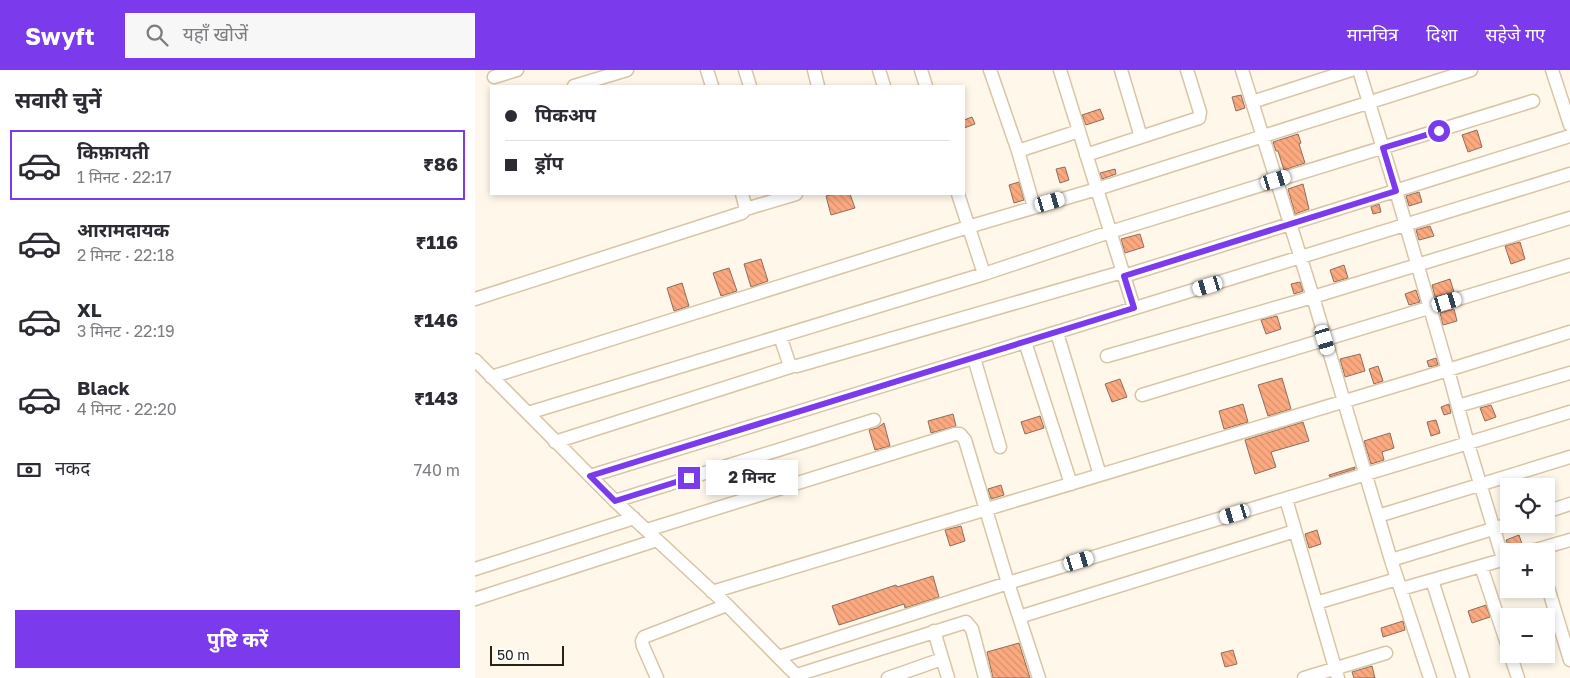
<!DOCTYPE html>
<html lang="hi">
<head>
<meta charset="utf-8">
<style>
  :root { --surface:#fff; --page:#f7f7f7; --text:#2b2b33; --muted:#7c7c81; --line:#e1e1e2; --accent:#7c3aed }
  body { margin:0; font-family:"Golos Text","Noto Sans Devanagari",sans-serif; background:var(--page); color:var(--text); height:100vh; display:flex; flex-direction:column; font-size:19px; white-space:nowrap }
  * { box-sizing:border-box; margin:0 }
  p { font-size:16px; color:var(--muted) }
  .icon { flex:none; width:28px; height:28px; fill:none; stroke:currentColor; stroke-width:2; stroke-linecap:round; stroke-linejoin:round }
  .map { position:relative; flex:1; overflow:hidden }
  .panel { display:flex; flex-direction:column; background:var(--surface); width:475px }
  .panel>* { flex:none }
  .top-card { position:absolute; left:15px; top:15px; width:475px; height:110px; border-radius:0px; box-shadow:0 2px 8px #0003; display:grid; align-content:center; height:110px; padding:0 15px; background:var(--surface) }
  .buttons { position:absolute; left:1025px; top:408px; display:grid; gap:10px }
  .buttons a { display:grid; place-items:center; width:55px; height:55px; border-radius:0px; background:var(--surface); box-shadow:0 2px 8px #0003; font-size:25px }
  .scale { position:absolute; left:15px; bottom:12px; width:74px; box-sizing:border-box; padding-left:5px; border:2px solid #292217; border-top:0; font-size:14px; line-height:18px; white-space:nowrap; color:#292217; -webkit-text-stroke:4px #fff; paint-order:stroke }
  .end { position:absolute; width:22px; height:22px; margin:-11px; border:6px solid #7c3aed; background:#fff; box-shadow:0 0 0 2px #fff }
  .from { border-radius:50% }
  .bubble { position:absolute; height:35px; border-radius:0px; background:var(--surface); box-shadow:0 2px 8px #0003; font-size:16px; font-weight:700; line-height:35px; text-align:center }
  .car { position:absolute; width:15px; height:30px; margin:-15px -8px; border-radius:6px; box-shadow:0 0 4px 1px #0007; background:linear-gradient(#fff 24%,#345 0 40%,#fff 0 76%,#345 0 86%,#fff 0) }
  .top-card b { display:flex; align-items:center; gap:18px; height:48px; font-size:19px }
  .top-card b+b { border-top:1px solid var(--line) }
  .top-card i { width:12px; height:12px; background:var(--text) }
  ul { padding:0; list-style:none }
  li { display:flex; align-items:center; gap:15px; height:70px; margin:0 10px 8px; padding:0 5px; border:2px solid transparent; border-radius:0px }
  li div { flex:1 }
  li b { display:block; font-size:19px }
  li em { font-style:normal; font-weight:700 }
  li.on { border-color:var(--accent) }
  li>.icon { width:45px; height:45px; stroke-width:1.5 }
  h2 { padding:0 15px; font-size:22px; line-height:60px }
  .pay { display:flex; align-items:center; gap:12px; height:55px; padding:0 15px; font-size:19px }
  .pay p { margin-inline-start:auto }
  .cta { display:flex; gap:10px; margin-top:auto; padding:10px 15px }
  .cta a { flex:1; height:58px; border-radius:0px; background:var(--accent); color:#fff; font-size:20px; font-weight:700; line-height:58px; text-align:center }
  header { display:flex; align-items:center; gap:30px; box-sizing:border-box; height:70px; padding:0 25px; background:var(--accent); color:#fff }
  header strong { font-size:24px }
  nav { display:flex; gap:28px; margin-inline-start:auto; font-size:18px }
  .search { width:350px; height:45px; background:var(--page); display:flex; align-items:center; gap:12px; box-sizing:border-box; padding:0 18px; border-radius:0px; color:var(--muted); font-size:19px }
  main { display:flex; flex:1; min-height:0 }
  .map>svg:first-child { display:block }
  .building { fill:url(#building-back-hatch); stroke:#8d6e5e }
  .lines { fill:none; stroke-linecap:round; stroke-linejoin:round }
  .minor-casing { stroke:#d8c5a6; stroke-width:15 }
  .minor { stroke:#fff; stroke-width:12 }
  .route { stroke:#7c3aed; stroke-width:6 }
</style>
</head>
<body>
<header>
<strong>Swyft</strong>
<div class="search"><svg class="icon" aria-label="search" viewBox="0 0 24 24"><circle cx="10" cy="10" r="6"/><path d="M15 15l6 6"/></svg>यहाँ खोजें</div>
<nav><a>मानचित्र</a><a>दिशा</a><a>सहेजे गए</a></nav>
</header>
<main>
<section class="panel">
<h2>सवारी चुनें</h2>
<ul>
<li class="on"><svg class="icon" aria-label="car" viewBox="0 0 24 24"><path d="M5 17H2v-5l4-1 3-4h7l3 4 3 1v5h-3M9 17h6M6 11h13"/><circle cx="7" cy="17" r="2"/><circle cx="17" cy="17" r="2"/></svg><div><b>किफ़ायती</b><p>1 मिनट · 22:17</p></div><em>₹86</em></li>
<li><svg class="icon" aria-label="car" viewBox="0 0 24 24"><path d="M5 17H2v-5l4-1 3-4h7l3 4 3 1v5h-3M9 17h6M6 11h13"/><circle cx="7" cy="17" r="2"/><circle cx="17" cy="17" r="2"/></svg><div><b>आरामदायक</b><p>2 मिनट · 22:18</p></div><em>₹116</em></li>
<li><svg class="icon" aria-label="car" viewBox="0 0 24 24"><path d="M5 17H2v-5l4-1 3-4h7l3 4 3 1v5h-3M9 17h6M6 11h13"/><circle cx="7" cy="17" r="2"/><circle cx="17" cy="17" r="2"/></svg><div><b>XL</b><p>3 मिनट · 22:19</p></div><em>₹146</em></li>
<li><svg class="icon" aria-label="car" viewBox="0 0 24 24"><path d="M5 17H2v-5l4-1 3-4h7l3 4 3 1v5h-3M9 17h6M6 11h13"/><circle cx="7" cy="17" r="2"/><circle cx="17" cy="17" r="2"/></svg><div><b>Black</b><p>4 मिनट · 22:20</p></div><em>₹143</em></li>
</ul>
<div class="pay"><svg class="icon" aria-label="cash" viewBox="0 0 24 24"><path d="M3 7h18v10H3z"/><circle cx="12" cy="12" r="2"/></svg>नकद<p>740 m</p></div>
<div class="cta"><a>पुष्टि करें</a></div>
</section>
<div class="map">
<svg width="1095" height="608" viewBox="0 0 1095 608">
  <defs>
    <pattern id="building-back-hatch" width="6" height="6" patternUnits="userSpaceOnUse" patternTransform="scale(1.25)"><rect width="6" height="6" fill="#fca97f"/><path d="M-1 5l2 2M0 0l6 6M5-1l2 2" fill="none" stroke="#d8916d"/></pattern>
  </defs>
  <rect width="100%" height="100%" fill="#fff7ea"/>
  <path class="building" d="M766,25L770,38L761,41L757,27Z
    M625,39L629,49L611,55L607,45Z
    M497,47L500,54L489,58V50Z
    M1002,60L1007,77L993,82L987,65Z
    M823,64L826,73L824,74L830,93L809,100L803,81H801L798,72Z
    M590,97L594,110L585,113L581,99Z
    M640,99L641,104L627,109L625,103Z
    M544,112L549,130L539,133L534,115Z
    M828,114L834,139L820,144L813,119Z
    M944,122L947,132L934,136L931,126Z
    M360,124H375L380,138L356,145L351,126Z
    M904,134L906,142L898,144L896,137Z
    M955,156L959,166L944,170L941,160Z
    M665,164L669,177L650,183L646,169Z
    M1045,172L1050,189L1036,194L1030,176Z
    M286,189L293,211L276,217L269,194Z
    M869,195L873,208L859,212L855,200Z
    M254,198L262,221L246,226L238,203Z
    M975,209L979,222L960,227L957,215Z
    M825,212L828,221L819,224L816,214Z
    M207,213L214,236L199,241L192,218Z
    M941,220L945,232L934,235L930,224Z
    M979,239L982,251L968,255L965,243Z
    M802,246L806,259L791,264L786,250Z
    M885,284L890,301L870,307L865,289Z
    M961,288L963,295L954,297L952,291Z
    M903,296L908,311L899,314L894,299Z
    M807,308L816,339L793,346L783,315Z
    M645,309L652,327L637,332L630,314Z
    M768,334L773,352L749,359L744,341Z
    M974,334L976,343L969,345L966,337Z
    M1016,335L1021,347L1010,351L1005,338Z
    M478,344L481,356L456,363L453,351Z
    M565,346L569,358L550,364L546,352Z
    M961,350L965,363L956,366L952,352Z
    M828,352L834,371L796,382L801,397L780,404L770,370Z
    M409,353L415,376L400,380L394,360L402,358Z
    M915,363L919,378L907,382L909,390L896,394L889,371Z
    M880,397V399L855,407L854,405Z
    M526,415L529,425L516,429L513,419Z
    M486,456L490,471L475,476L470,460Z
    M842,460L846,474L834,478L830,464Z
    M1044,465L1049,480L1045,481L1035,480L1031,470Z
    M458,506L464,527L430,538L429,534L364,555L357,536L421,515L422,517Z
    M1011,535L1015,547L997,553L993,541Z
    M928,551L930,560L908,567L906,558Z
    M544,573L555,608H518L512,582Z
    M758,580L762,594L750,597L746,583Z
    M897,596L900,608H879L877,602Z"/>
  <g class="lines">
    <g class="minor-casing">
      <path id="minor" d="M232,0L237,16
        M270,0L275,16
        M339,0L343,16
        M404,0L409,16
        M446,0L451,16
        M515,0L543,81L559,137
        M585,0L659,238
        M646,0L666,67
        M767,0L838,227L916,490L955,608
        M884,0L921,121L973,300L993,374L1028,489
        M1077,0L1095,55
        M19,7L42,0
        M99,16L152,0
        M777,32L876,0
        M543,81L604,61
        M611,85L724,48L725,42L712,0
        M483,124L509,204
        M271,139L321,124
        M649,206L1095,66
        M0,229L267,143L271,139L267,124
        M582,263L625,405
        M305,266L314,293L318,296H322L647,202
        M550,272L596,414
        M632,286L838,227L1095,148
        M499,288L525,377
        M0,290L140,431L252,535L324,608
        M16,307L493,157L622,119L996,0
        M667,325L1095,195
        M983,336L1095,303
        M53,343L509,204L635,162L1058,31
        M80,372L318,296
        M115,406L1095,104
        M811,429L863,608
        M140,431L399,350
        M1071,442L1095,434
        M903,446L1095,387
        M172,460L480,364H485L490,370L533,513L564,608
        M1057,481L1095,470
        M916,490L1034,454
        M1006,496L1034,580
        M0,499L159,448
        M957,510L988,608
        M1071,511L1095,590
        M926,519L1034,488
        M237,522L973,300L1095,262
        M0,529L182,470
        M841,533L922,509
        M544,547L820,461
        M459,561L473,608
        M1035,584L1043,608
        M304,587L533,513L1095,342
        M322,605L491,552L497,559L510,608
        M182,608L168,576L167,571L169,567L252,535
        M413,608L467,589
        M829,608L911,583"/>
    </g>
    <use href="#minor" class="minor"/>
  </g>
  <g class="lines">
    <path class="route" d="M214,408L140,431L115,406L659,238L649,206L921,121L908,78L964,61"/>
  </g>
</svg>
<div class="buttons">
<a><svg class="icon" aria-label="locate" viewBox="0 0 24 24"><circle cx="12" cy="12" r="6"/><path d="M12 2v4M12 18v4M2 12h4M18 12h4"/></svg></a>
<a>+</a>
<a>−</a>
</div>
<div class="scale">50 m</div>
<i class="end from" style="left:964px;top:61px"></i>
<i class="end" style="left:214px;top:408px"></i>
<div class="bubble" style="left:231px;top:390px;width:92px">2 मिनट</div>
<i class="car" style="left:801px;top:110px;rotate:73deg"></i>
<i class="car" style="left:575px;top:132px;rotate:74deg"></i>
<i class="car" style="left:733px;top:216px;rotate:253deg"></i>
<i class="car" style="left:972px;top:232px;rotate:73deg"></i>
<i class="car" style="left:850px;top:270px;rotate:163deg"></i>
<i class="car" style="left:760px;top:444px;rotate:253deg"></i>
<i class="car" style="left:604px;top:491px;rotate:73deg"></i>
<div class="top-card">
<b><i class="from"></i>पिकअप</b>
<b><i></i>ड्रॉप</b>
</div>
</div>
</main>
</body>
</html>
